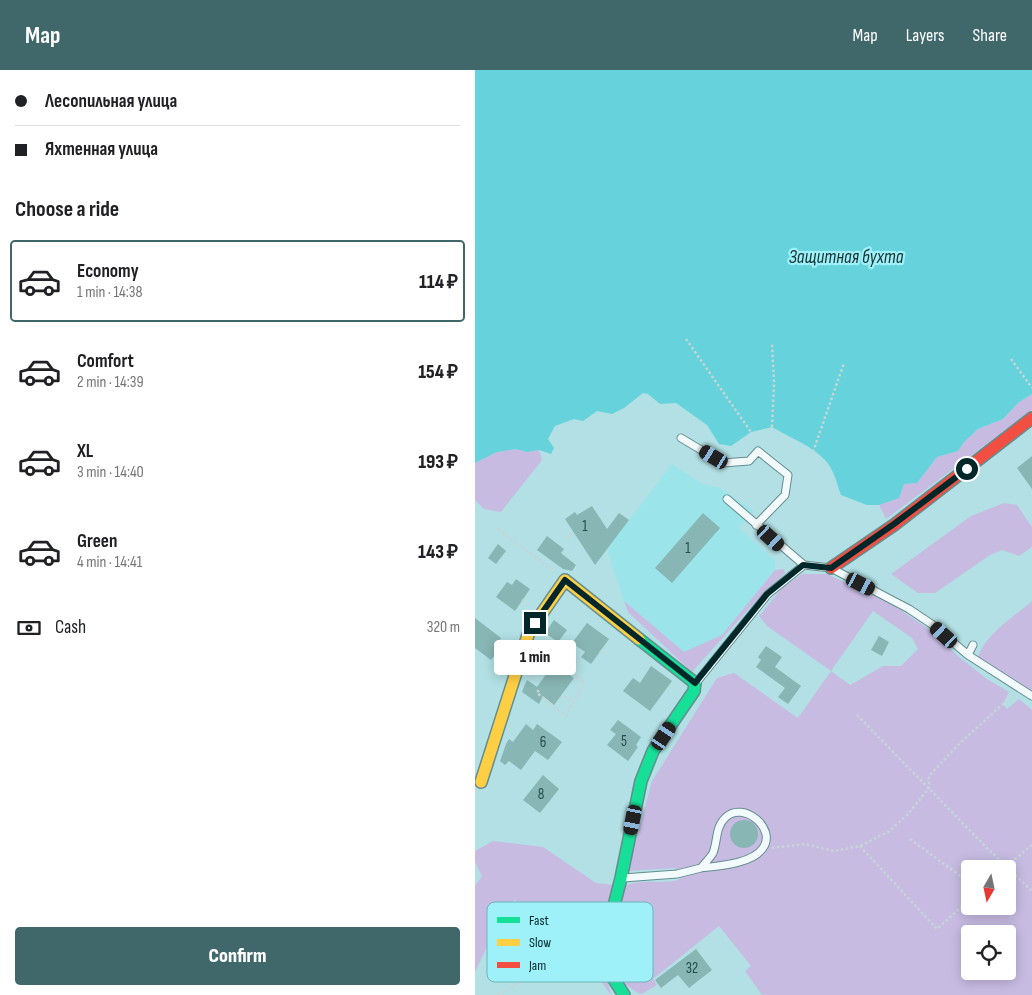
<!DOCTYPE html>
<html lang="en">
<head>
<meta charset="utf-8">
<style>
  :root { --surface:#fff; --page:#f6f6f6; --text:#202124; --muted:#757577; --line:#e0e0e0; --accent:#40686b }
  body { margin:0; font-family:"Sofia Sans Condensed",sans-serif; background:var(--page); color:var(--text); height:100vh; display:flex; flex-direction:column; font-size:19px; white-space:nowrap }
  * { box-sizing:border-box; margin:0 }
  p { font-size:16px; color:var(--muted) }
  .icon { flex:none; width:28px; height:28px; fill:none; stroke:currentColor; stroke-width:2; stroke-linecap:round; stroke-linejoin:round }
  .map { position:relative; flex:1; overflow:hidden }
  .drawer { display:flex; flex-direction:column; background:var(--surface); width:475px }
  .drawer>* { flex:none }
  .banner { display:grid; align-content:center; height:110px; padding:0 15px; background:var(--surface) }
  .needle { width:32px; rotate:189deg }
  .fabs { position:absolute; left:486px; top:790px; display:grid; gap:10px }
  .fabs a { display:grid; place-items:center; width:55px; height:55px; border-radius:5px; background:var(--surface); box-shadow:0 2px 12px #0003; font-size:25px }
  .end { position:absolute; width:22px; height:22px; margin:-11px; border:6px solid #02272a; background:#fff; box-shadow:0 0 0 2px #fff }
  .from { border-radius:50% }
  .bubble { position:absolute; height:35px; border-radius:5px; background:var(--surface); box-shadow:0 2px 12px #0003; font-size:16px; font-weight:800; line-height:35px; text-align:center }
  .car { position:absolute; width:15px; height:30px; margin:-15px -8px; border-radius:6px; box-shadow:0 0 4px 1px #0007; background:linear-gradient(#222 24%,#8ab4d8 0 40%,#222 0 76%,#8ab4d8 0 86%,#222 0) }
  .banner b { display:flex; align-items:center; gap:18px; height:48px; font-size:19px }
  .banner b+b { border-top:1px solid var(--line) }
  .banner i { width:12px; height:12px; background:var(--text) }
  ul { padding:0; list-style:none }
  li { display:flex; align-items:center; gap:15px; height:82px; margin:0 10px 8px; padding:0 5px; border:2px solid transparent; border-radius:5px }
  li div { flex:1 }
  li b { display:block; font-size:19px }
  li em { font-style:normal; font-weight:800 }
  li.active { border-color:var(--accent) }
  li>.icon { width:45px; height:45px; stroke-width:1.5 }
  h2 { padding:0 15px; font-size:22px; line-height:60px }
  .pay { display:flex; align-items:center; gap:12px; height:55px; padding:0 15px; font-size:19px }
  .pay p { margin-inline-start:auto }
  .primary-button { display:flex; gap:10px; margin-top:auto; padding:10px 15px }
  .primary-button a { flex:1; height:58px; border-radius:5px; background:var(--accent); color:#fff; font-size:20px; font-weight:800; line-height:58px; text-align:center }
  header { display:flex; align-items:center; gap:30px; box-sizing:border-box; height:70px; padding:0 25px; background:var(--accent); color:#fff }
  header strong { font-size:24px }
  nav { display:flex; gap:28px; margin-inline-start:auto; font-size:18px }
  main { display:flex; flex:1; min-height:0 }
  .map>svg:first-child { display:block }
  .built { fill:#9be4ea }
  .green { fill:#c7bbe2; fill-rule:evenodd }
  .water { fill:#66d2db }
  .building { fill:#88b6b5 }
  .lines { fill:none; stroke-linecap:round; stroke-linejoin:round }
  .lane-casing { stroke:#648d90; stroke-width:9 }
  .fast-casing { stroke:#648d90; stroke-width:14 }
  .slow-casing { stroke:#648d90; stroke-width:14 }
  .jam-casing { stroke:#648d90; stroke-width:14 }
  .path { stroke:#c6d5d6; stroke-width:2.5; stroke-dasharray:2.5 2.5; stroke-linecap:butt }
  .lane { stroke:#f3fafb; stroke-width:7 }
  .fast { stroke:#16e098; stroke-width:11 }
  .slow { stroke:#ffcf43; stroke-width:11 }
  .jam { stroke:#f24e42; stroke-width:11 }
  .route { stroke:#02272a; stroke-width:6 }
  .labels { text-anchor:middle; stroke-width:4.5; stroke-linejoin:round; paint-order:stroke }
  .number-label { font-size:15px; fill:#244b4d }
  .water-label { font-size:19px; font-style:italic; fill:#163235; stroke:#9ef1f8 }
  .key { fill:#9ef1f8; stroke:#6fb4ba; stroke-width:1 }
  .key-label { font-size:14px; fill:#02272a }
</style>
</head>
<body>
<header>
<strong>Map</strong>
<nav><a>Map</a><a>Layers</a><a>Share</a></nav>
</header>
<main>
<section class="drawer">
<div class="banner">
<b><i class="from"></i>Лесопильная улица</b>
<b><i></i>Яхтенная улица</b>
</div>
<h2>Choose a ride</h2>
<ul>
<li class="active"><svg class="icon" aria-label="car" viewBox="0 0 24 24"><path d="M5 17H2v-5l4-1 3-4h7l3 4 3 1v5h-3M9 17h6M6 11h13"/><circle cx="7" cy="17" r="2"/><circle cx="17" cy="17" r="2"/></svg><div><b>Economy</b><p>1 min · 14:38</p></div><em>114 ₽</em></li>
<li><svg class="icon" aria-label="car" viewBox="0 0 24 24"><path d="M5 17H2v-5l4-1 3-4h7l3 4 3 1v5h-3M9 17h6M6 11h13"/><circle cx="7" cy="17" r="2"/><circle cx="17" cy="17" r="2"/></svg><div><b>Comfort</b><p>2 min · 14:39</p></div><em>154 ₽</em></li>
<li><svg class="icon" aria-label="car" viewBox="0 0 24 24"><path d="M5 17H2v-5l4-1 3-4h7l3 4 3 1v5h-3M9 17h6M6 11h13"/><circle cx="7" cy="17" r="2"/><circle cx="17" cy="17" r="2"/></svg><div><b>XL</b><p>3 min · 14:40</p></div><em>193 ₽</em></li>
<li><svg class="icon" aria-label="car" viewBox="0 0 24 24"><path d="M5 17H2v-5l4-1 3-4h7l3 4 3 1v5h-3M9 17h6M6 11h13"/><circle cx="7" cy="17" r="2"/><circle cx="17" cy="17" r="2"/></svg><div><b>Green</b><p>4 min · 14:41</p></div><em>143 ₽</em></li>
</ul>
<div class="pay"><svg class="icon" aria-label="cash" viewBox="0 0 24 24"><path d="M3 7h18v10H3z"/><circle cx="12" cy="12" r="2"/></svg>Cash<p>320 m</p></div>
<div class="primary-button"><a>Confirm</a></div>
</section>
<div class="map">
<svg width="557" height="925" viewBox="0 0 557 925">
  <rect width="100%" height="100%" fill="#b2e0e4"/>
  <path class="built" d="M197,394L226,413L245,418L279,441L264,458L300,490V500L247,565L209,582L149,531L132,479Z"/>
  <path class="green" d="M557,324V340L411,449L404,435L423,428L429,414L442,413L462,387L483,381L489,372L503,359L528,349L544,332Z
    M41,379L52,382L64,380L67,390L26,442L9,439L0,430V393L22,382Z
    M529,433L542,435L557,457V477L544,486L527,480L515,485L460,523H443L416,504L496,446Z
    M309,499L310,503L288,523L217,602L153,542L149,531L209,582L247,565L300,500Z
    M327,504H352L415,533L451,557L484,587L512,609L534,622L528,634L532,639L544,629L557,640V925H287L270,901L276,896L244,856L178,909L182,915L167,924L163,923L151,915L134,879L151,815C168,809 187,814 204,810L201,798L153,801L177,711L242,608L259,603L323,648L356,601L292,556L284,546L307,518ZM398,541L437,568L443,579L426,596H408L375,615L356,601ZM495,799H532V836H495ZM495,864H532V901H495Z
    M557,531V621L510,593L503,587C511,563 539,547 557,531Z
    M18,771L68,777L121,813L141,815L129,855L112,859L89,861L39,830L24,852L0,902V816L7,806L0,792V781Z
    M123,871L136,925L97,872Z"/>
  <path class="water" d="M0,0H557V324L544,332L528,349L503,359L489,372L483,381L462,387L442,413L429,414L424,428L404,435H392L366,425C362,414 359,399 350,390C337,376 314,367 297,357L276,362L256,376L244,374L232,355L201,333L185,334L173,324L168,323L149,338L137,344L122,341L108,351L99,349L80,356L73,369L79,378L76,384L64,380L52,382L41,379L22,382L0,393Z"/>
  <path class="building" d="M557,386V419L542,398Z
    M117,436L132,459L144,443L154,450L120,495L90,449L100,442L102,445Z
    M228,443L245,458L197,513L180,498Z
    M72,466L89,479L86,483L101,495L97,501L88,499L62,480Z
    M23,474L31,481L21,494L13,488Z
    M41,509L55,519L40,541L21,527L32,512L37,515Z
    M0,548L26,568L19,578L23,581L16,590L0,578Z
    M79,550L92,560L83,572L70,563Z
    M112,553L134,569L116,594L106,587L110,582L97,573Z
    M404,566L414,572L407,586L396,580Z
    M291,576L307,587L300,597L326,616L313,634L303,627L310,618L281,597L286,590L283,587Z
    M79,593L99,608L79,635L68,626L64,634L47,622L50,614L52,610L62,617Z
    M176,596L197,611L175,641L148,621L158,608L165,613Z
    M143,650L166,667L161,675L163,677L153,691L132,675L141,664L135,660Z
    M51,654L58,660L62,654L87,672L73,690L60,681L46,700L34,691L30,695L25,691L31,674L34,669L38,672Z
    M68,705L84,719L65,743L48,730Z
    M255 764a14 14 0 1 1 28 0a14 14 0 1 1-28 0Z
    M221,879L237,900L214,918L203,905L186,918L180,910Z"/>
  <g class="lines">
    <g class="lane-casing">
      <path id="lane" d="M206,368L248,393L274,391L283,381L313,405L310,425L281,455
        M252,429L329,495
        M493,585L498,575
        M221,613L293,524L329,495L356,498L434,539L458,555L493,585L557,626
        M148,808L202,804L226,798C230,793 235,788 238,783C243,770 240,757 251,747C268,731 302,758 288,778C277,794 243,796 226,798"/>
    </g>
    <g class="fast-casing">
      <path id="fast" d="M149,925L133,900L129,875L146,808L166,711L178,681L219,621L220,613L164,569"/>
    </g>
    <g class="slow-casing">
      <path id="slow" d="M6,712L54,562L90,510L164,569"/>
    </g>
    <g class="jam-casing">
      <path id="jam" d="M356,498L419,455L557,348"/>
    </g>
    <path class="path" d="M211,269L276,362
      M536,289L557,318
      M297,357L299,313L297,274
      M338,382L369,293
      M23,459L79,501
      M92,468L99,463
      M47,530L55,536
      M125,581L130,584
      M57,608L71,589H75L109,612L91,646L62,623L65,618
      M89,626L98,633
      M382,645L511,777L557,821
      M435,769L495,813
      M385,776L462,859L495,829
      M297,778L329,774L359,781L385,776L413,762L433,744L454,718V706L484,674L528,634L532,633L539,625
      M528,799L557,775
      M23,925L79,893L93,874"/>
    <use href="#lane" class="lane"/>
    <use href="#fast" class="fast"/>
    <use href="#slow" class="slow"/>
    <use href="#jam" class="jam"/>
  </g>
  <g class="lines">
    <path class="route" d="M60,553L90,510L220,613L292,524L328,495L356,498L419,454L492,399"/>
  </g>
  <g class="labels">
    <g class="number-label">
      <text x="110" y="461">1</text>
      <text x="213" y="483">1</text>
      <text x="149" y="676">5</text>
      <text x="68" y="677">6</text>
      <text x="66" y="729">8</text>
      <text x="217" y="903">32</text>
    </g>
    <g class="water-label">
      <text x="371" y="193">Защитная бухта</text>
    </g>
  </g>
  <rect x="12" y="832" width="166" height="80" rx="8" class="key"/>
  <rect x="22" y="847" width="23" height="6" fill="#16e098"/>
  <rect x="22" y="869" width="23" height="7" fill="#ffcf43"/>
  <rect x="22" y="892" width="23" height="6" fill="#f24e42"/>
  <g class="key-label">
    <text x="54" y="855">Fast</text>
    <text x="54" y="877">Slow</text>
    <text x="54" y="900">Jam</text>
  </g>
</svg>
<div class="fabs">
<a><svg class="needle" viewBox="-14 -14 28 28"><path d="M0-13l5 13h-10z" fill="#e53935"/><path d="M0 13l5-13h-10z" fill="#757577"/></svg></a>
<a><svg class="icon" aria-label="locate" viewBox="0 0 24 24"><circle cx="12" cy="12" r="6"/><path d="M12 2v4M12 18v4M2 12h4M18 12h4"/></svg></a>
</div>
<i class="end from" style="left:492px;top:399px"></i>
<i class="end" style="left:60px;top:553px"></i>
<div class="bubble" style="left:19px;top:570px;width:82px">1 min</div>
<i class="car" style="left:239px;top:387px;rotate:301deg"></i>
<i class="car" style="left:296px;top:468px;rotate:132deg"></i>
<i class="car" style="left:386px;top:514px;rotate:117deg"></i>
<i class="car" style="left:469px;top:565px;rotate:312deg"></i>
<i class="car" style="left:189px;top:666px;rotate:34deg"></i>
<i class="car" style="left:158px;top:750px;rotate:191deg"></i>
</div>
</main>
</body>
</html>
